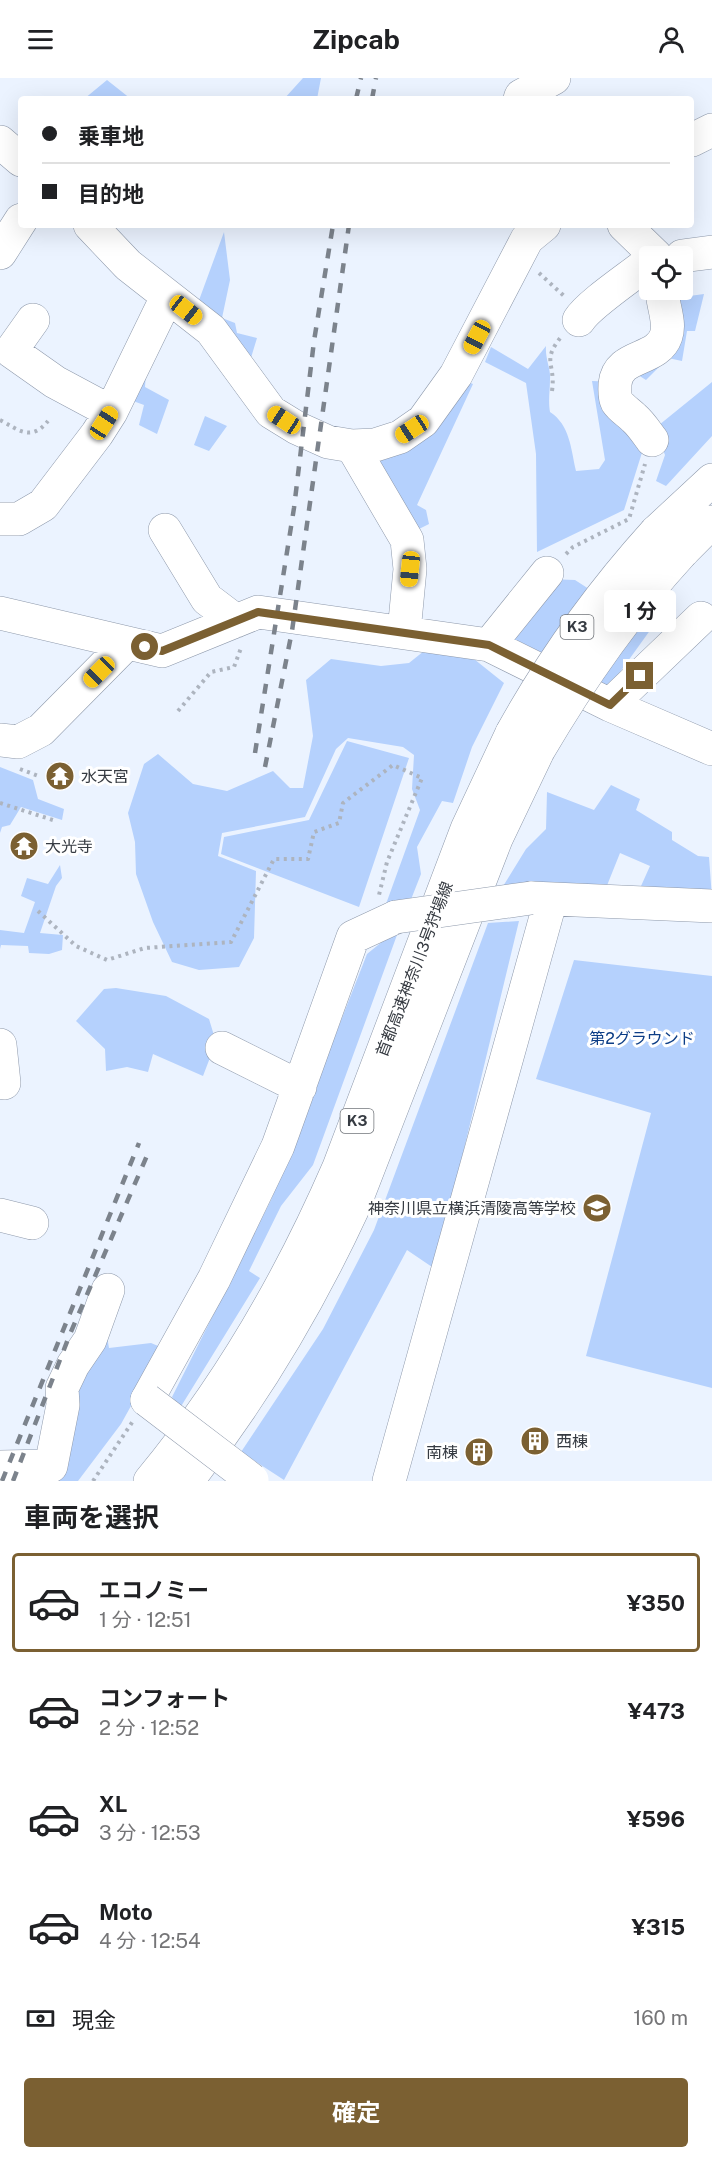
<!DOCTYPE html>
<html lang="ja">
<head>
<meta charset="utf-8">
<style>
  :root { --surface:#fff; --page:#f6f6f6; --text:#202124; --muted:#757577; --line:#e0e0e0; --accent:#7b6032 }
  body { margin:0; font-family:"Public Sans","Noto Sans JP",sans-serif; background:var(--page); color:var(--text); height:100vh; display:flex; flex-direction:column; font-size:22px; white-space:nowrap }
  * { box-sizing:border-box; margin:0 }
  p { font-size:20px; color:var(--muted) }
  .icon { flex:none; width:33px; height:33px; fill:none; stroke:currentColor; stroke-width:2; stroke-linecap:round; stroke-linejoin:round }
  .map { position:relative; height:1403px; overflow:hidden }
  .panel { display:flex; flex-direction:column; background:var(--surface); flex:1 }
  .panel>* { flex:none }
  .top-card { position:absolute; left:18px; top:18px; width:676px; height:132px; border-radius:6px; box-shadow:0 6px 24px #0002; display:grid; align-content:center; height:132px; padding:0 24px; background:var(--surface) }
  .tools { position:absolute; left:639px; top:168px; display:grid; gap:12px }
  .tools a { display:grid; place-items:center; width:54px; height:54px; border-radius:6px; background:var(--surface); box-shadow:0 6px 24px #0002; font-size:30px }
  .end { position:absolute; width:27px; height:27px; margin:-14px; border:8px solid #7b6032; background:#fff; box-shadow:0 0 0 3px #fff }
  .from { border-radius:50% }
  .bubble { position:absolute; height:42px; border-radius:6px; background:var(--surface); box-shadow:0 6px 24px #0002; font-size:20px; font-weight:700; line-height:42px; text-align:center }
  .car { position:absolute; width:18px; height:36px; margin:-18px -9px; border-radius:8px; box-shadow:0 0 4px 2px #0007; background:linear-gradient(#f5c518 24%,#345 0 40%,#f5c518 0 76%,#345 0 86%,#f5c518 0) }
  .top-card b { display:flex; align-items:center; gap:21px; height:57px; font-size:22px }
  .top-card b+b { border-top:2px solid var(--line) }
  .top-card i { width:15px; height:15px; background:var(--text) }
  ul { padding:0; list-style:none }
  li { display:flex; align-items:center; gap:18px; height:99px; margin:0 12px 9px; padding:0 12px; border:3px solid transparent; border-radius:6px }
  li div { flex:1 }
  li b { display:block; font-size:22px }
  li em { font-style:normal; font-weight:700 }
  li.active { border-color:var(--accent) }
  li>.icon { width:54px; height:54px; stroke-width:1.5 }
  h2 { padding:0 24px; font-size:27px; line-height:72px }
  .pay { display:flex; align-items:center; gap:15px; height:66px; padding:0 24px; font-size:22px }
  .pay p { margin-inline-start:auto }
  .primary-button { display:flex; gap:12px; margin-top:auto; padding:12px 24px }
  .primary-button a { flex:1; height:69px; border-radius:6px; background:var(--accent); color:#fff; font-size:24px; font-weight:700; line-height:69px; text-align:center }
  header { display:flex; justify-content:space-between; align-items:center; height:78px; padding:0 24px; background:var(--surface); font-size:27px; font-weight:700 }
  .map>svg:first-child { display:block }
  .green { fill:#b5d1fd }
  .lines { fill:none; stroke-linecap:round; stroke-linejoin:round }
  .minor-casing { stroke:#8e99ab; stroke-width:34 }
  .highway-casing { stroke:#8e99ab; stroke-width:34 }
  .path { stroke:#adb4bf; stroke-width:4; stroke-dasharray:3 4.5; stroke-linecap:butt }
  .minor { stroke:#fff; stroke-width:33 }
  .highway { stroke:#fff; stroke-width:33 }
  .rail { stroke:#7c838c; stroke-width:4.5; stroke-dasharray:10 10; stroke-linecap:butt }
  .minor-bridge-casing { stroke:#8e99ab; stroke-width:34; stroke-linecap:butt }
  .highway-bridge-casing { stroke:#8e99ab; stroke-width:34; stroke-linecap:butt }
  .minor-bridge { stroke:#fff; stroke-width:33 }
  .highway-bridge { stroke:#fff; stroke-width:33 }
  .route { stroke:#7b6032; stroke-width:8 }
  .labels { text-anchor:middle; stroke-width:6; stroke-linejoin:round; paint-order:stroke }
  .shield { fill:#fff; stroke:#72767b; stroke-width:1.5 }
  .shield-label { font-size:15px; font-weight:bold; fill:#363b42 }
  .poi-label { font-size:16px; fill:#363b42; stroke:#fff; text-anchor:start }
  .street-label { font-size:16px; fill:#363b42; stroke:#fff }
  .park-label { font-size:16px; fill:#0d3e86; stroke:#fff }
</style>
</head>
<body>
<header><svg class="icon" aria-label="menu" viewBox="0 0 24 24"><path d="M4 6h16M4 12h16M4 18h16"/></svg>Zipcab<svg class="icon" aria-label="person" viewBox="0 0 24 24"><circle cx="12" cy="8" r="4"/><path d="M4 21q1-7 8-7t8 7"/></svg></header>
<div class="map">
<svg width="712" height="1403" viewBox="0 0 712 1403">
  <rect width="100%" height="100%" fill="#ebf3ff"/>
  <path class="green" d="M303,0H321L317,21H284Z
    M107,2L131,21H84Z
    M224,154L230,202L222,240L235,245L237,255L257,260L250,283L198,225Z
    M704,216L695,253H687L682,283L668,280L646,302L638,297L624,313L645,365L624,432L537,474L536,376L526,305L485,284L491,269L528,291L546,268C545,281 551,291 550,301C550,313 548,322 550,334C570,347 571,371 576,393L599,391L605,382L592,303L617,304L675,220Z
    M146,293L145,309L169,322L157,356L139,347L144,327L125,320Z
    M468,304L473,306L417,427L426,432L429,446L411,455L366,381C430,371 432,353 468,304Z
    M712,304V358L666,408L656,403L665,377L656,354L659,347Z
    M205,338L227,348L209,373L194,367Z
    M548,501L575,502L651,551L605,615L511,568Z
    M429,569L469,577L504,605L472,669L453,725L442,723L417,769L421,796L410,824L386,826L420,732L412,711L414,677L403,669L348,660L336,671L305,739L222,755L218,778L256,793L254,860L239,889L199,892L172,884L153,844L136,796L135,764L128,735L144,686L158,676L193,706L227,713L273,693L290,710H303L313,658L306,602L331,581L381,588L409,585Z
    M347,663L409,680L359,829L221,776L224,759L309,742Z
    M0,689L33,702L38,721L64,731L62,742L21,729L10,747L2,749L0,755Z
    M611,707L640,721L636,732L672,754V762L698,778L709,779L712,820L637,817L650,788L620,775L606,810H502L526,771L546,751L547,714L594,732Z
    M60,787L62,800L56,808L40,855L63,857L62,872L49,876L29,875L28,868L1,867L0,871V852L24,855L35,824L21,818L27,800L48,806Z
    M519,843L435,1191L407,1172L284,1402L241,1374L323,1251L374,1152L488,845Z
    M397,857L313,1087L281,1128L249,1193L260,1200L180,1330L172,1319L271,1122L367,876L383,863Z
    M574,882L712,898V1310L586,1278L651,1035L536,1001Z
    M116,910L166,918L209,941L216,964L203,998L153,976L148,994L127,989L106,993L105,971L76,943L104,911Z
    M105,1247L109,1270L151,1265L163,1270L121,1346L78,1403H22L70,1328Z"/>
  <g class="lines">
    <g class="minor-casing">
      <path id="minor" d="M520,21L521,18L554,0
        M692,62L712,52
        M0,64L21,82
        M90,147L128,187L211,252L271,334L297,350L328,364L352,368L375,367L400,359L423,343L456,297L527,161L544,147
        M624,147L656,178
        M0,175L21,142
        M682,178L712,174
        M33,242L11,273L55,304L111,334
        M579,242C589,226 632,198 650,183
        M652,362C646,354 641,346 634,340C629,335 621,330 617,324C614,318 615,312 615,306C618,275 657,284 666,258C671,244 662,226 662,212
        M352,368L407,462L410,491L404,554
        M0,441H19L43,427L97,356L111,334L167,219
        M165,452L207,521L236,543
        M0,535L162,573L258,534L489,567L610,627L712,671
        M489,567L547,495
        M610,627L701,540
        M0,662L18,664L41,652L127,565
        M531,820L712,828
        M0,967L4,1005
        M222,970L300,1009
        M0,1137L32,1145
        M147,1322L214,1201L278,1068L353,859L396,839
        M0,1389L51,1388L63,1327L62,1310L73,1287L90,1262L108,1212
        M389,1403L551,821"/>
    </g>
    <g class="highway-casing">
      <path id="highway" d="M656,454L712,402
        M682,474L712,444
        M150,1403C229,1308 290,1202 339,1089L467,751L512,655
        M187,1403C253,1319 308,1227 353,1130L496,761L538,673"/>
    </g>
    <path class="path" d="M539,195L564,218
      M552,313C556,285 541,284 561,259
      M0,342C19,352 31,364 48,343
      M566,476L573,469L629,441L645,386
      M178,633L211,594L234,589L241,570
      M20,691L41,699
      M0,725L56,743
      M38,833L76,868L107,882L145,870L231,864L274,781H308L314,754L339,745L343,725L393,687L422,700L387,784L379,817
      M93,1403L133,1343"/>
    <use href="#minor" class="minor"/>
    <use href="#highway" class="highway"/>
    <path class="rail" d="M356,21L361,0
      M372,21L376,0
      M255,675L294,430L314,263L333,147
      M265,689L292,553L349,147
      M2,1403L139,1065
      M13,1403L70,1256L149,1073"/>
    <g class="minor-bridge-casing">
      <path id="minor-bridge" d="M396,839L531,820
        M147,1322L252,1402"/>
    </g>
    <g class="highway-bridge-casing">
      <path id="highway-bridge" d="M512,655C553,581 600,516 656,454
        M538,673C580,601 626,535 682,474"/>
    </g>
    <use href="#minor-bridge" class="minor-bridge"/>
    <use href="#highway-bridge" class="highway-bridge"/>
  </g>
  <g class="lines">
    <path class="route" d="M145,569L162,573L258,534L489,567L610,627L640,598"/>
  </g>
  <defs>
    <g id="temple-disc" transform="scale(1.5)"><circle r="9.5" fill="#7b6032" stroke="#fff"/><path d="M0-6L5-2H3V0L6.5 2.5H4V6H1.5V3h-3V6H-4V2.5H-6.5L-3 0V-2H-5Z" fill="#fff"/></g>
    <g id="school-disc" transform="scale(1.5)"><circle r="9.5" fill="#7b6032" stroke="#fff"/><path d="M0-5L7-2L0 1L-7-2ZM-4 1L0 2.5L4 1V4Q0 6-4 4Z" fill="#fff"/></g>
    <g id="building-disc" transform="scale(1.5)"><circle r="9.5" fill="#7b6032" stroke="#fff"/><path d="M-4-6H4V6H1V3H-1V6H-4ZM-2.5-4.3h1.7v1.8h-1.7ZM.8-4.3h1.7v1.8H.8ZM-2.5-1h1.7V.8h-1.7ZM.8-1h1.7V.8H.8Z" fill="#fff"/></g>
  </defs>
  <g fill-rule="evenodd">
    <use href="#temple-disc" x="60" y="698"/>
    <use href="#temple-disc" x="24" y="768"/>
    <use href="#school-disc" x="597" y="1130"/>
    <use href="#building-disc" x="535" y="1363"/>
    <use href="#building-disc" x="479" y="1374"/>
  </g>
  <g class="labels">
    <g class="shield">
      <rect x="560.5" y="537" width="33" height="24" rx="4.5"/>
      <rect x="340.5" y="1031" width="33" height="24" rx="4.5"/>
    </g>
    <g class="shield-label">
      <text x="577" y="554">K3</text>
      <text x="357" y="1048">K3</text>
    </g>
    <g class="poi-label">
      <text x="81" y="704">水天宮</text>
      <text x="45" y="774">大光寺</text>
      <text x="576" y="1136" text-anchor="end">神奈川県立横浜清陵高等学校</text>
      <text x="556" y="1369">西棟</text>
      <text x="458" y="1380" text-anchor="end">南棟</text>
    </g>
    <g class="street-label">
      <text transform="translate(414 891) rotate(-69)" y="6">首都高速神奈川3号狩場線</text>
    </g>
    <g class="park-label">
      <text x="642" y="966">第2グラウンド</text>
    </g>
  </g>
</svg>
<div class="tools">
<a><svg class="icon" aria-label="locate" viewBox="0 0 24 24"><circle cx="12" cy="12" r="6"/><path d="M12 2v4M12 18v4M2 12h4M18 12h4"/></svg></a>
</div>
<i class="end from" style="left:145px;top:569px"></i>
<i class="end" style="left:640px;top:598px"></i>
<div class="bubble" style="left:604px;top:512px;width:72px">1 分</div>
<i class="car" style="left:186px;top:232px;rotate:128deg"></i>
<i class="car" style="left:477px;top:259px;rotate:208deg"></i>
<i class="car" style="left:284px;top:342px;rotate:303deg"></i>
<i class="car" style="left:104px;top:345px;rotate:33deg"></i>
<i class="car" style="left:412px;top:351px;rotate:237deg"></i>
<i class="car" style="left:410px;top:491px;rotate:186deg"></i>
<i class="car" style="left:99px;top:594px;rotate:225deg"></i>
<div class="top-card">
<b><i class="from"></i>乗車地</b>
<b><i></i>目的地</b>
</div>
</div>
<section class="panel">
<h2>車両を選択</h2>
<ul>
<li class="active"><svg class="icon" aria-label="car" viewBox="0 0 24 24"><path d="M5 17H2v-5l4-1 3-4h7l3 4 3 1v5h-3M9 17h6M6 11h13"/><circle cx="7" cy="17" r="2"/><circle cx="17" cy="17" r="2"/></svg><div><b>エコノミー</b><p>1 分 · 12:51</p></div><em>¥350</em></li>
<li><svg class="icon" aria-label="car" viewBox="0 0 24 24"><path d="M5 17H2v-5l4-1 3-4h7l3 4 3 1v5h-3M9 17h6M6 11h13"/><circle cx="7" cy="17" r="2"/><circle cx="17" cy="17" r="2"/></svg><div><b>コンフォート</b><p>2 分 · 12:52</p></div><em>¥473</em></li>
<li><svg class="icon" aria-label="car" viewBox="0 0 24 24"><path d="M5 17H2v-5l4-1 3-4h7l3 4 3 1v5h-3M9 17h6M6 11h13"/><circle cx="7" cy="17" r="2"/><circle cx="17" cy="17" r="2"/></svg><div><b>XL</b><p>3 分 · 12:53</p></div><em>¥596</em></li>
<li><svg class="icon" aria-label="car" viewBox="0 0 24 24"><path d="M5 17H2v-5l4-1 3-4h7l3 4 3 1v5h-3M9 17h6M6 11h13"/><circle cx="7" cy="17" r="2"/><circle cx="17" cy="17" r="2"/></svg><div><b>Moto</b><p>4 分 · 12:54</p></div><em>¥315</em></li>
</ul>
<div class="pay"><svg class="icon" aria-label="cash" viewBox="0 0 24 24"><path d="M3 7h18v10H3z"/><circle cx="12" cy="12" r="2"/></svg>現金<p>160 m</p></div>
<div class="primary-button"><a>確定</a></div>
</section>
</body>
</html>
